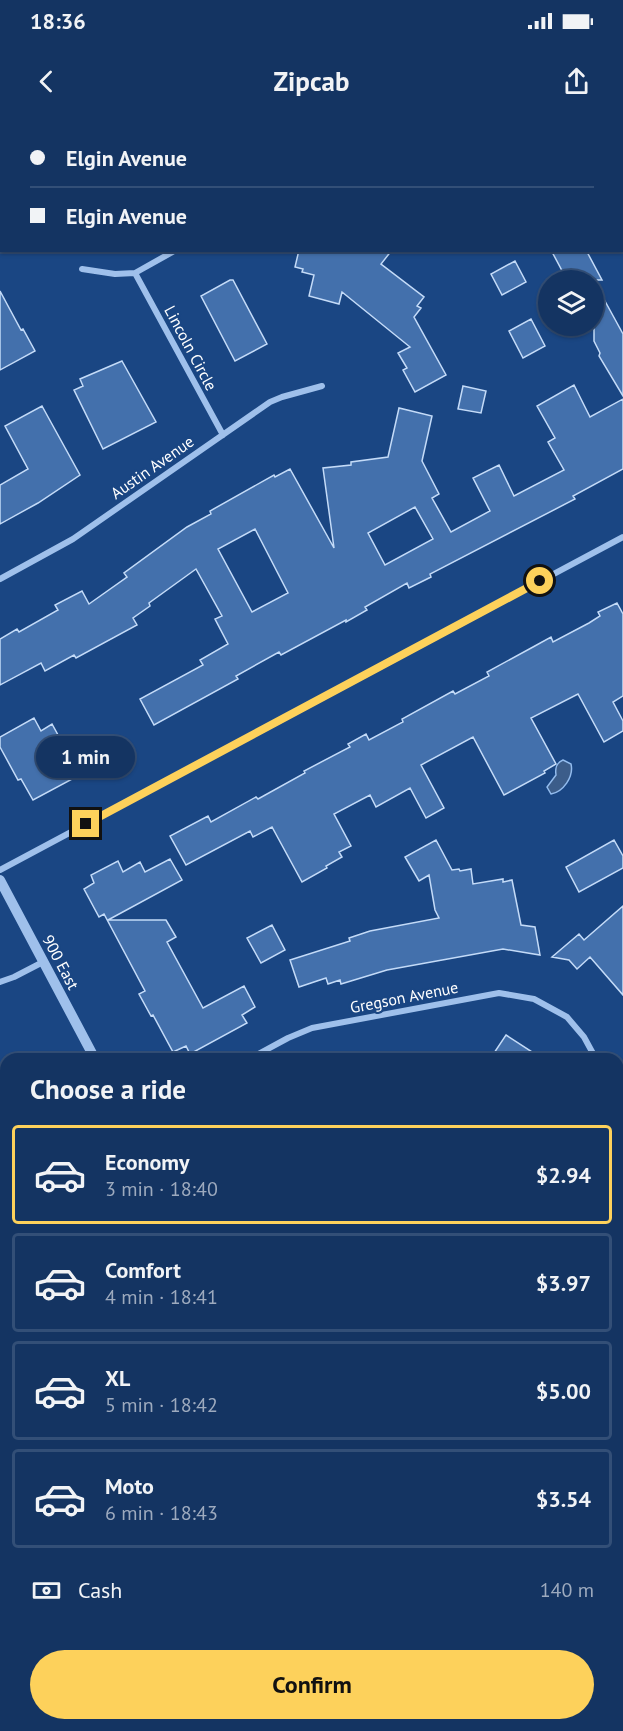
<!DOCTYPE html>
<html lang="en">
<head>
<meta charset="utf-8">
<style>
  :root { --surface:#143462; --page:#1d3c68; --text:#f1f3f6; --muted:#9daabe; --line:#334f77; --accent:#fdd15b }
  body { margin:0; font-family:"PT Sans",sans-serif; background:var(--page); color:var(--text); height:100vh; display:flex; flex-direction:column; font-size:22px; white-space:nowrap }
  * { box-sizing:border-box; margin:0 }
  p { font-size:20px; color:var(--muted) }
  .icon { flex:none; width:33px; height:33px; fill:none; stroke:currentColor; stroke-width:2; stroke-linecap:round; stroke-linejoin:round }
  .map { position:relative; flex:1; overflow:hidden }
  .panel { position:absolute; left:0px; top:933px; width:624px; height:678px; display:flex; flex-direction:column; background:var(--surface); border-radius:18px 18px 0 0; box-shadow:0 2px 4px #0004,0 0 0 2px var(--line) }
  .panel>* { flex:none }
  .hud { position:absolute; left:0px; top:0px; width:624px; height:132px; box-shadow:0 2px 4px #0004,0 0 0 2px var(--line); display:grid; align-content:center; height:132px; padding:0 30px; background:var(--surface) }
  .controls { position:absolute; left:538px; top:150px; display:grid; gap:12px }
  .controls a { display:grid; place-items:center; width:66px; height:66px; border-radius:50%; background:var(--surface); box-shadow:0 2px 4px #0004,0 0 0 2px var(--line); font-size:30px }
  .end { position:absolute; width:27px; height:27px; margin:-14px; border:8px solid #fdd15b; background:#111; box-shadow:0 0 0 3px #111 }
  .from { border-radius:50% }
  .bubble { position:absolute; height:42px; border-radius:21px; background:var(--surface); box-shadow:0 2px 4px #0004,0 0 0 2px var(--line); font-size:20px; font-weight:700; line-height:42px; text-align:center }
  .hud b { display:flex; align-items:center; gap:21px; height:57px; font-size:22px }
  .hud b+b { border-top:2px solid var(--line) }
  .hud i { width:15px; height:15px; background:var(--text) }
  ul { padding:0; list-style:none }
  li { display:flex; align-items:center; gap:18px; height:99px; margin:0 12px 9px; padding:0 18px; border:3px solid var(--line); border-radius:6px }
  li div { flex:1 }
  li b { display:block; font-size:22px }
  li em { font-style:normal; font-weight:700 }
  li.on { border-color:var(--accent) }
  li>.icon { width:54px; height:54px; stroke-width:1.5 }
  h2 { padding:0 30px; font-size:27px; line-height:72px }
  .pay { display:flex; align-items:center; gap:15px; height:66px; padding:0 30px; font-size:22px }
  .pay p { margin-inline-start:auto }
  .primary-button { display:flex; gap:12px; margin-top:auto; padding:12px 30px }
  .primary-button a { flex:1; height:69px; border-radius:36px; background:var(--accent); color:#111; font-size:24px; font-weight:700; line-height:69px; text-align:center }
  .status { display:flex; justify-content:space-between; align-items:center; height:42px; padding:0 30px; background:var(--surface); direction:ltr }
  .status svg { height:16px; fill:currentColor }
  header { display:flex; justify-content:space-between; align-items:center; height:78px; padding:0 30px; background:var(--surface); font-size:27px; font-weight:700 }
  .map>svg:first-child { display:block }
  .water { fill:#3c5d8a; stroke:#92bbed; stroke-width:1.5 }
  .building { fill:#4370ac; stroke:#c4dbf8; stroke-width:1.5; fill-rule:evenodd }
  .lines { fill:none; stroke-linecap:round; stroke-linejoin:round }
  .service { stroke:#9fc0eb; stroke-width:4.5 }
  .minor { stroke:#9fc0eb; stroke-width:6 }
  .tertiary { stroke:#9fc0eb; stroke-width:10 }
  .route { stroke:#fdd15b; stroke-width:8 }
  .labels { text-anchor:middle; stroke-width:4.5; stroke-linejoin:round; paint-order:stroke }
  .street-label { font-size:16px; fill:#fff; stroke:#1a4683 }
</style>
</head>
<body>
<div class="status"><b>18:36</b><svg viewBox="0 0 49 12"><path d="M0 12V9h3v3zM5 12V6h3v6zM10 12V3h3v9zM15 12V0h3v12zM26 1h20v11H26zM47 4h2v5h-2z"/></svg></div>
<header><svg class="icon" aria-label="back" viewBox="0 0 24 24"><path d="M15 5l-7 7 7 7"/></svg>Zipcab<svg class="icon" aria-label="share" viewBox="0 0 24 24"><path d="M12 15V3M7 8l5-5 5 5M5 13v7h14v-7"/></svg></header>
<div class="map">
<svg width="623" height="1611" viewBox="0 0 623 1611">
  <rect width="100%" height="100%" fill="#1a4683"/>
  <path class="water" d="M563,640L571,644C574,657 563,672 551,674L547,667L556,655C555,648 556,643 563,640Z"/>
  <path class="building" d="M299,130H392L381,144L424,177L417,186L421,188L414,197L446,255L415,272L403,250L407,248L398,233L410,227L342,172L339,184L309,176L314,155L302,152L303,149L295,147Z
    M551,130H586L602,160H567Z
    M515,141L526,162L502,175L491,154Z
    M230,160H233L267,224L235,241L201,176Z
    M594,161L623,214V276L599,236L600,233L594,221Z
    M0,171L21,210L23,209L35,231L0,250Z
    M531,199L545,226L523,238L509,211Z
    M122,241L156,302L103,329L74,270L83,266L80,259Z
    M574,265L590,297L623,279V349L573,376L575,379L430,454L431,457L409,468L407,463L365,487L367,490L346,502V500L281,535L279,532L236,556L238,559L154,605L140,579L203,545L200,540L228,524L215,499L222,496L196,449L149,483L150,486L133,498L137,505L76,538L74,535L45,551L41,543L0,565V519L17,509L19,512L58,490L55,485L82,471L89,484L127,457L124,453L187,407L211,394L210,391L274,355L275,357L290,349L334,428L323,348L351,345V342L388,337L399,288L432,296L422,341L439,374L432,378L451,412L490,391L473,358L499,345L514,376L564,350L548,322L555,318L537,286ZM415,387L433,419L385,445L368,413ZM255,409L288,473L252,492L218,429Z
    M463,266L486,271L481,293L458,289Z
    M42,286L80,355L38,383L0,404V365L28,349L5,306Z
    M617,483L623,494V576L613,582L623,601V611L604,622L578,574L531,598L556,644L544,651L545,653L504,675L473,617L421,645L444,688L426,698L410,668L376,687L370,675L334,694L351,726L339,732L342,737L326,746L327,748L302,762L272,707L253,717L250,711L186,745L170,716L208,696L211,702L256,677L258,679L305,653L304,651L350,627L348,624L366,614L369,620L403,602L402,599L453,571L455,574L489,556L487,552L533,527L551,517L553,522L589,503L600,496L598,492Z
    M34,598L41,611L52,604L68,633L80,627L91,649L33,680L21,659L18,660L0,627V617Z
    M436,720L452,750L459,749L460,751L471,749L473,764L503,759V762L512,760L521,805L535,807L540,835L503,829L387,850L341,864L340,860L328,864L326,858L299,867L290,840L350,821L349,818L370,811L439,798L435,790L429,755L419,761L405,737Z
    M614,720L623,736V748L579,772L566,747Z
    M170,739L182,760L108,800H166L176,817L167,822L203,888L244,866L255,887L242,895L247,903L190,934L186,926L173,932L153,895L151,896L139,874L145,871L104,794L99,797L84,769L94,763L91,755L118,741L123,752L140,742L145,752Z
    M623,786V875L590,837L577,849L569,840L552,837L579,814L584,820Z
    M272,805L285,830L261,843L247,818Z
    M506,915L543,939H490Z"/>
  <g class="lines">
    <path class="service" d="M0,1285L6,1298
      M147,1611L159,1605
      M325,1611L338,1605"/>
    <path class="minor" d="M602,0L603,2
      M622,40L623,41
      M82,149L115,154L135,153L176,130
      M135,153L223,315
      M0,459L73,419L270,282L282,277L322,266
      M0,750L623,417
      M0,862L14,857L43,842
      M249,939L288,918L312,908L499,873L534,879L567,897L584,917L596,939
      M618,980L623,990
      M0,1167L6,1164"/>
    <path class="tertiary" d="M0,760L95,939
      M449,1605L452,1611"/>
  </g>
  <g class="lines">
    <path class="route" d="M86,704L540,461"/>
  </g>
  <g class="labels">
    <g class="street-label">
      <text transform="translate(191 228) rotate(62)" y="6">Lincoln Circle</text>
      <text transform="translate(152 347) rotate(-35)" y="6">Austin Avenue</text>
      <text transform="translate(61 842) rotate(62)" y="6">900 East</text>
      <text transform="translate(404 877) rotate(-11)" y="6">Gregson Avenue</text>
    </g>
  </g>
</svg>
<div class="controls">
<a><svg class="icon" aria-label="layers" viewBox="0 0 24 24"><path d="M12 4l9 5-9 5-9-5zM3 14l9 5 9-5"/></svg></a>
</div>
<i class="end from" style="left:540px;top:461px"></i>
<i class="end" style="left:86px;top:704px"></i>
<div class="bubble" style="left:36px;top:616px;width:99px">1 min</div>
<div class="hud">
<b><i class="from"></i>Elgin Avenue</b>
<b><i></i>Elgin Avenue</b>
</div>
<section class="panel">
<h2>Choose a ride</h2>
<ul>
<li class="on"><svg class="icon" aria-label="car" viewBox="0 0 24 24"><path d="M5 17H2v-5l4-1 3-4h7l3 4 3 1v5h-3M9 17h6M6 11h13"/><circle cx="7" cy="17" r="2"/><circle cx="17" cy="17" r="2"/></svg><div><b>Economy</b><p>3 min · 18:40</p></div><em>$2.94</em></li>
<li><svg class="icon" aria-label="car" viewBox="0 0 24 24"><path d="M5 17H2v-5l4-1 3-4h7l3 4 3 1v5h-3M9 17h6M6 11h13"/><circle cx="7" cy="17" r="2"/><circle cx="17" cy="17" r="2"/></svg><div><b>Comfort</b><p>4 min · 18:41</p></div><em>$3.97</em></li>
<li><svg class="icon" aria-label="car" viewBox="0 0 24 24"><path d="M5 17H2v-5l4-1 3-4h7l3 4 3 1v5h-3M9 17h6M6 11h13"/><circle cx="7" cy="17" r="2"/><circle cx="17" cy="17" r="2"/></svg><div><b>XL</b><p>5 min · 18:42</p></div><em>$5.00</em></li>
<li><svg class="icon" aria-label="car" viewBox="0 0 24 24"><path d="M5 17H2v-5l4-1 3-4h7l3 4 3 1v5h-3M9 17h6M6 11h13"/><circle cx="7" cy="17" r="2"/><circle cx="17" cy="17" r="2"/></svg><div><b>Moto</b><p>6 min · 18:43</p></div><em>$3.54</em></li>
</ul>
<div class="pay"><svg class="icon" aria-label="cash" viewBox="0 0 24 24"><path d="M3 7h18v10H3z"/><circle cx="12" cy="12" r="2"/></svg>Cash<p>140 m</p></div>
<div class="primary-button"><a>Confirm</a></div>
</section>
</div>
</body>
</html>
